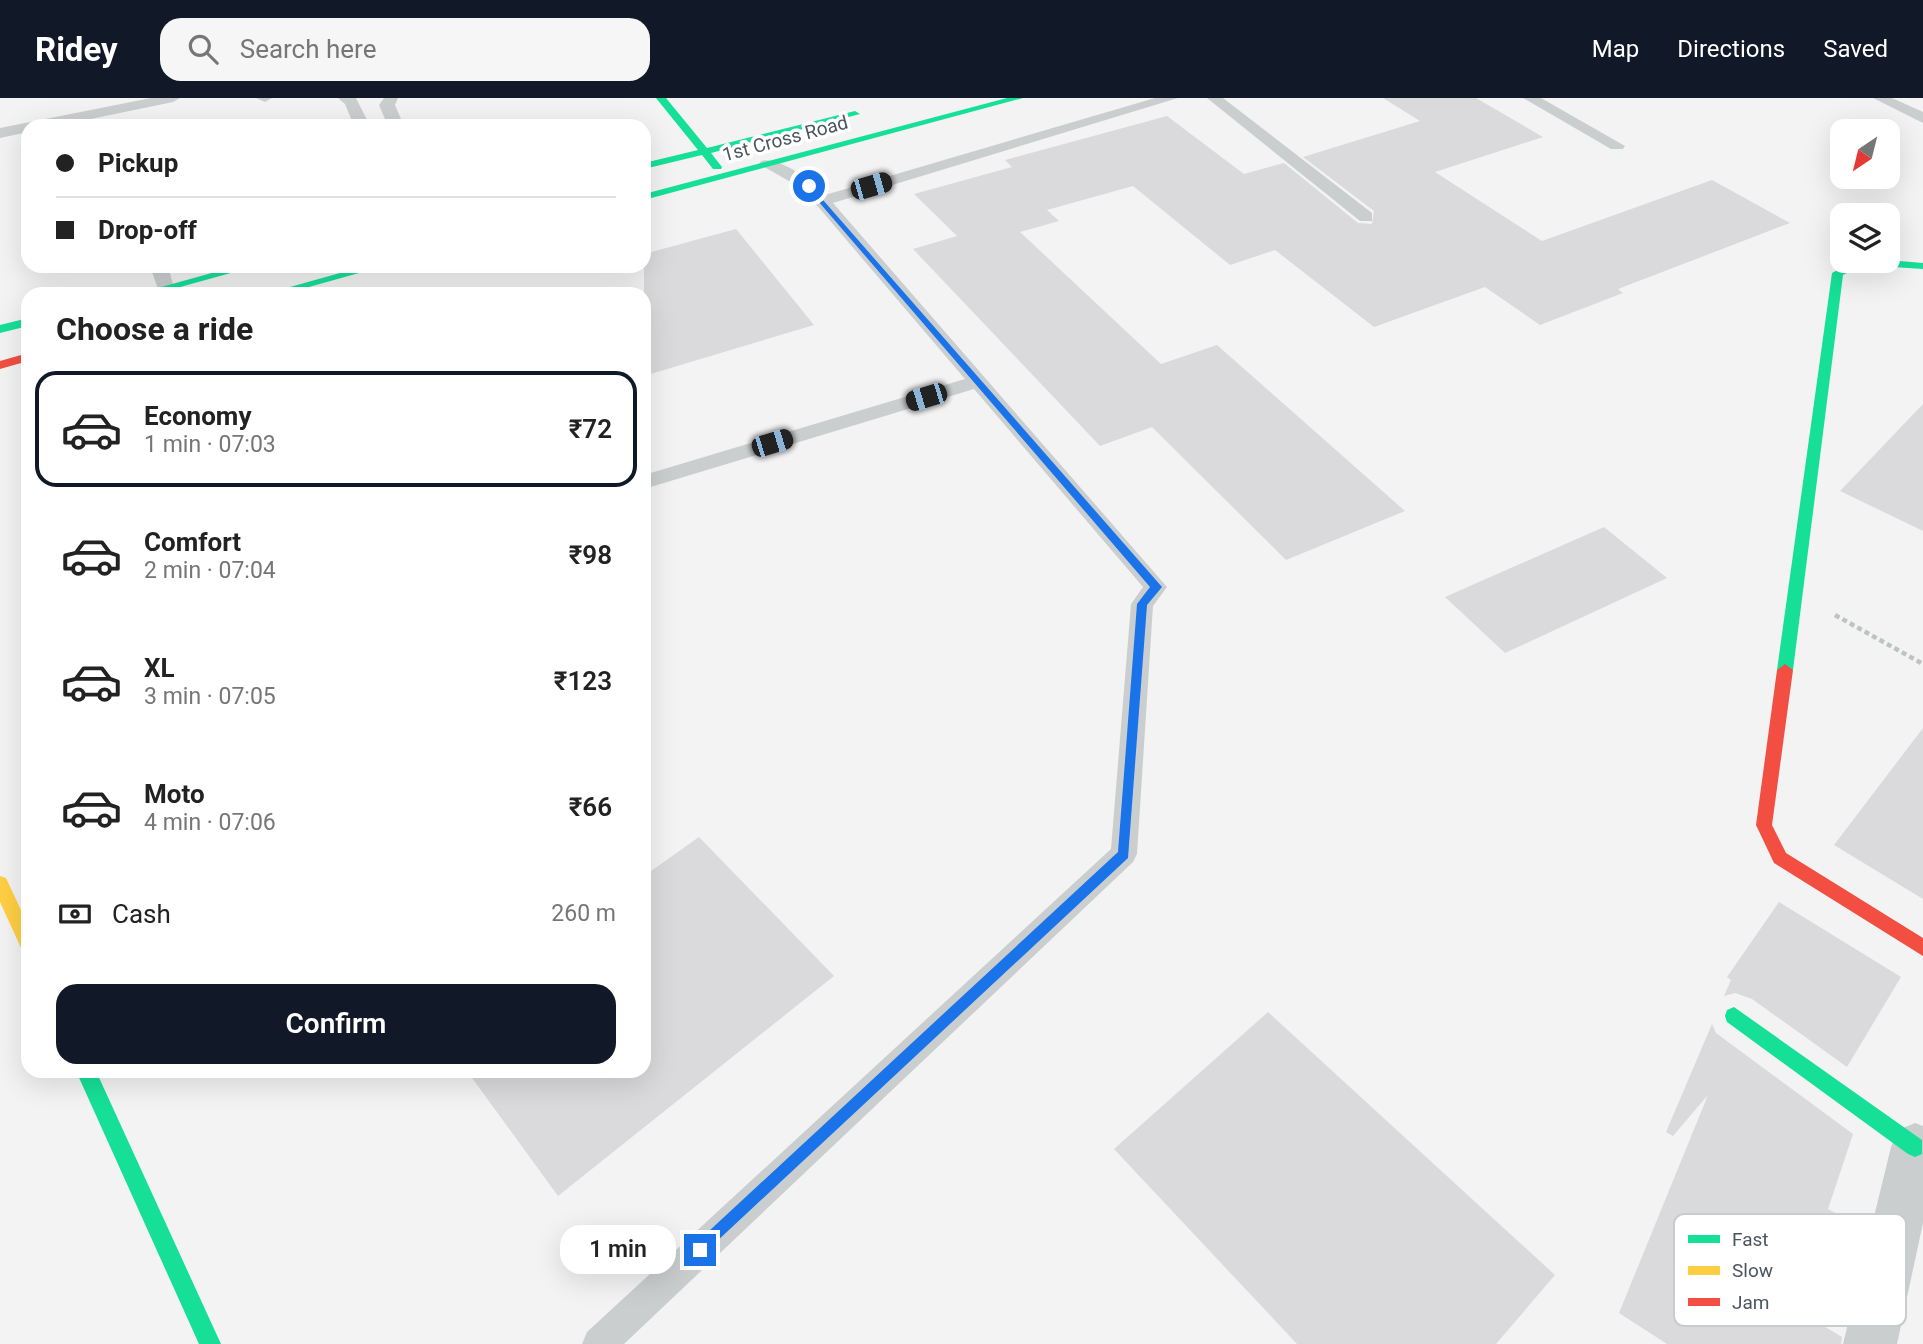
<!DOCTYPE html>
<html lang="en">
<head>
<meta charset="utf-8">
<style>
  :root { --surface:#fff; --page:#f6f6f6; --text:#222; --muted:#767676; --line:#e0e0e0; --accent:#111827 }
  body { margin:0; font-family:Roboto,sans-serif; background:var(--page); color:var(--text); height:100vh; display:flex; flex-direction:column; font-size:26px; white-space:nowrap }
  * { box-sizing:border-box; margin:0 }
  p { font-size:23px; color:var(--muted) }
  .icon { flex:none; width:38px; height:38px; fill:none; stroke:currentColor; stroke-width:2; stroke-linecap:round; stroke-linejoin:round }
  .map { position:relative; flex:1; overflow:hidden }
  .panel { position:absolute; left:21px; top:189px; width:630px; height:791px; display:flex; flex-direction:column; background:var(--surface); border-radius:21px; box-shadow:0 7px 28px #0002 }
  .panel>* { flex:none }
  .banner { position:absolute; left:21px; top:21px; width:630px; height:154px; border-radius:21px; box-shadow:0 7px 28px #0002; display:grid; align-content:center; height:154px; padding:0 35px; background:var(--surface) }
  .needle { width:46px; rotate:215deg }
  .tools { position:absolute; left:1830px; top:21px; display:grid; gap:14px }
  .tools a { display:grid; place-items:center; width:70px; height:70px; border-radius:14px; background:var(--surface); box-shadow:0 7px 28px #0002; font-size:35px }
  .end { position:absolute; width:32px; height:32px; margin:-16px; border:9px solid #1a73e8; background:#fff; box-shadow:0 0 0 4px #fff }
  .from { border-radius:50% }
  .bubble { position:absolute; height:49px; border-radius:21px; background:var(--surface); box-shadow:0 7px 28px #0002; font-size:23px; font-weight:600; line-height:49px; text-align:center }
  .car { position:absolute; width:21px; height:42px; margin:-21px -10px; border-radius:9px; box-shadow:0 0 5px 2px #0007; background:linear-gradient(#222 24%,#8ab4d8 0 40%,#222 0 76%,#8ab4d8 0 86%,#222 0) }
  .banner b { display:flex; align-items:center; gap:24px; height:66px; font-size:26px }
  .banner b+b { border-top:2px solid var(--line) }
  .banner i { width:18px; height:18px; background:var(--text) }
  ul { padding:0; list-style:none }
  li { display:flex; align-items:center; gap:21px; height:116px; margin:0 14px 10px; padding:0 21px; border:4px solid transparent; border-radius:21px }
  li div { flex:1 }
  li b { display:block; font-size:26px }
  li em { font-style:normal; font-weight:600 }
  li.on { border-color:var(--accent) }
  li>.icon { width:63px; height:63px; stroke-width:1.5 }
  h2 { padding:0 35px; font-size:32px; line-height:84px }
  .pay { display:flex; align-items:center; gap:18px; height:77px; padding:0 35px; font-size:26px }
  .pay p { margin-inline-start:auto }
  .cta { display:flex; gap:14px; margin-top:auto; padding:14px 35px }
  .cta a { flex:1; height:80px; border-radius:21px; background:var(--accent); color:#fff; font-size:28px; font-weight:600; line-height:80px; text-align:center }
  header { display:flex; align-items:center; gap:42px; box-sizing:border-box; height:98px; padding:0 35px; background:var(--accent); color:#fff }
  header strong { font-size:33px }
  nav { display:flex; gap:38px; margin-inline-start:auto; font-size:24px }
  .search { width:490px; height:63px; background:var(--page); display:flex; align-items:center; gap:18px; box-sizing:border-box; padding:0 24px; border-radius:21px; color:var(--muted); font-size:26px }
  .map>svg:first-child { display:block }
  .building { fill:#dadadc }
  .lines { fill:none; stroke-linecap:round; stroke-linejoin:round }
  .path { stroke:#bcc4c2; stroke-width:4.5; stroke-dasharray:5 3.5; stroke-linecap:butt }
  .lane { fill:#cbcecf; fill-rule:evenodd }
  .street { fill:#cbcecf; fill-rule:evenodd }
  .fast { fill:#16e098; fill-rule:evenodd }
  .slow { fill:#ffcf43; fill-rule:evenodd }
  .jam { fill:#f24e42; fill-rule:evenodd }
  .route { fill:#1a73e8 }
  .labels { text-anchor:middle; stroke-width:7; stroke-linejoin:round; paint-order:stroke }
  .far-street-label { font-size:19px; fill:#4c565e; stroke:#fff }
  .key { fill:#fff; stroke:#c9cccf; stroke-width:2 }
  .key-label { font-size:19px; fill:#4c565e }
</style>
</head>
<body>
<header>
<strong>Ridey</strong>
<div class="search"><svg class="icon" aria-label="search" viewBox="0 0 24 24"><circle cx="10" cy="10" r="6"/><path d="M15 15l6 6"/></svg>Search here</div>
<nav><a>Map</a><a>Directions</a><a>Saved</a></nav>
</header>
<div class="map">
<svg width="1923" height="1246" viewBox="0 0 1923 1246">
  <rect width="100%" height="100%" fill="#f4f3f3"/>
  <path class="building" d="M1383,0H1476L1543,39L1435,74L1542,143L1712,82L1790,125L1618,191L1623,195L1540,227L1485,189L1374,229L1275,152L1230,167L1133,88L1047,112L1059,123L1020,134L1161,266L1217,247L1405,413L1286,462L1152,329L1100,348L913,151L957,138L914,96L1012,69L1005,62L1167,18L1244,76L1284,65L1358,125L1372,126L1374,113L1303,59L1420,23Z
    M736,131L814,227L644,278V156Z
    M1923,306V433L1840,393Z
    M1604,429L1667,480L1505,555L1445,499Z
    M1923,630V801L1834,747Z
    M699,739L834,878L558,1098L467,973H644V778Z
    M1779,804L1901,879L1847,969L1752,901L1735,895L1724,898L1731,882L1727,879Z
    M1268,914L1555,1177L1496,1246H1297L1114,1051Z
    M1712,926L1716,935L1853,1036L1828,1111L1837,1116L1804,1216L1842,1239L1841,1246H1667L1619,1215L1708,997L1673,1038L1666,1034Z"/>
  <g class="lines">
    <path class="path" d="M1835,517L1923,566"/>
    <path class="lane" d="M151,0H180L173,4L57,28H28V34L0,40V30Z
      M256,0H272L265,4Z
      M338,0H356L370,28H354L345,6Z
      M384,0H398L395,7L404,28H388L379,7Z
      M1155,0H1178L833,105L1167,489L1153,508L1137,756L1133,764L624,1246H582L587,1234L1111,751L1131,506L1143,489L974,291L644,391V377L965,281L803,91L759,66L761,63C778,58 815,84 825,97Z
      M1207,0H1223L1372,115V123H1360Z
      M1523,0H1541L1625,48L1623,51H1611Z
      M1873,0H1892L1923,14V25Z
      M150,168H168L174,190L171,194H159Z"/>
    <path class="street" d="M1915,1025L1923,1028V1125L1897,1246H1843L1891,1049L1898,1032Z"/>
    <path class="fast" d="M656,0H666L707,50L855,13L860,16L711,55L722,69L721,71H713L702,57L644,71V65L698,52Z
      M1007,0H1023L644,102V96Z
      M1888,162L1923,165V171L1862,167L1843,177L1793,572L1785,578L1777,572L1832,175L1854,163Z
      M237,168H256L155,196H136Z
      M365,168H384L284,196H265Z
      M28,220V228L0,235V227Z
      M1734,909L1922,1042V1056L1915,1059L1908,1056L1727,924L1725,918L1727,912Z
      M76,973H96L221,1246H199Z"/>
    <path class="slow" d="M0,778L6,780L28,827V854L22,852L0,804Z"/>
    <path class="jam" d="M28,255V263L0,271V263Z
      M1785,566L1793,572L1772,727L1786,755L1923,840V858L1774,765L1756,727L1777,572Z"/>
  </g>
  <path class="route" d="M809,86L1162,489L1147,507L1128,760L700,1159L695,1157V1146L1118,754L1137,506L1150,489L806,89Z"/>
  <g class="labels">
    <g class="far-street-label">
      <text transform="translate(785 40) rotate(-15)" y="7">1st Cross Road</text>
    </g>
  </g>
  <rect x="1674" y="1116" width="232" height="112" rx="10" class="key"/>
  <rect x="1688" y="1137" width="32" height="8" fill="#16e098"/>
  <rect x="1688" y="1168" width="32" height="9" fill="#ffcf43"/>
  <rect x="1688" y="1200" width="32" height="8" fill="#f24e42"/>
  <g class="key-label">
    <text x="1732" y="1148">Fast</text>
    <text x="1732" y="1179">Slow</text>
    <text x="1732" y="1211">Jam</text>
  </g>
</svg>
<div class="tools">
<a><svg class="needle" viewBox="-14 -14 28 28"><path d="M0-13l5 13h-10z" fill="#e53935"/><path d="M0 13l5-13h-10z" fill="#767676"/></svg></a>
<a><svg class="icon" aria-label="layers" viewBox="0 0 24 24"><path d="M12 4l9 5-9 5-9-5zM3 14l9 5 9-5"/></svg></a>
</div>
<i class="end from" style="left:809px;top:88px"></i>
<i class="end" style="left:700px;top:1152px"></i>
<div class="bubble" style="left:560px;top:1127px;width:116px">1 min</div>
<i class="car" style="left:871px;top:88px;rotate:74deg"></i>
<i class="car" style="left:926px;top:299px;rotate:253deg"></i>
<i class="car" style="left:772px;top:345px;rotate:73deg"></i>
<div class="banner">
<b><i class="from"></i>Pickup</b>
<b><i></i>Drop-off</b>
</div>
<section class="panel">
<h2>Choose a ride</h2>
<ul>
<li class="on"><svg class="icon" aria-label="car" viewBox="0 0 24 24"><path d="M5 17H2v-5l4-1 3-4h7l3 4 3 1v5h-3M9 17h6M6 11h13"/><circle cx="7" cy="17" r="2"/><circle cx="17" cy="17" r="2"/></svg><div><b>Economy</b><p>1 min · 07:03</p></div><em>₹72</em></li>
<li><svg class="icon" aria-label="car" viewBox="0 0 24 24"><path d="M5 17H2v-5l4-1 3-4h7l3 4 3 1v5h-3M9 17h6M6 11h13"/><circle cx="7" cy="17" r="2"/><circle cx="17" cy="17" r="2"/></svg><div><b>Comfort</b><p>2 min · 07:04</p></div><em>₹98</em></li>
<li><svg class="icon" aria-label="car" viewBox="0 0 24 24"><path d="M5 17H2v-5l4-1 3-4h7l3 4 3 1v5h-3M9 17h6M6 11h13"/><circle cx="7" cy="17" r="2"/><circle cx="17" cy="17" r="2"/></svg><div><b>XL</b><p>3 min · 07:05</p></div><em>₹123</em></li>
<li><svg class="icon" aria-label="car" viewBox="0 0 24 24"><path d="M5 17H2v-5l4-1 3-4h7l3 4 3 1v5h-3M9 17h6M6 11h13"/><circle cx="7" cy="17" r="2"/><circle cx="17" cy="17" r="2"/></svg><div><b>Moto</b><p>4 min · 07:06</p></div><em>₹66</em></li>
</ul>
<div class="pay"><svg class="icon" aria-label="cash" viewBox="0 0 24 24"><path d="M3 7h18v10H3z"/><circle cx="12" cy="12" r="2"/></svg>Cash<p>260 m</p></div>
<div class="cta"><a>Confirm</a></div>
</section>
</div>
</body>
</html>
